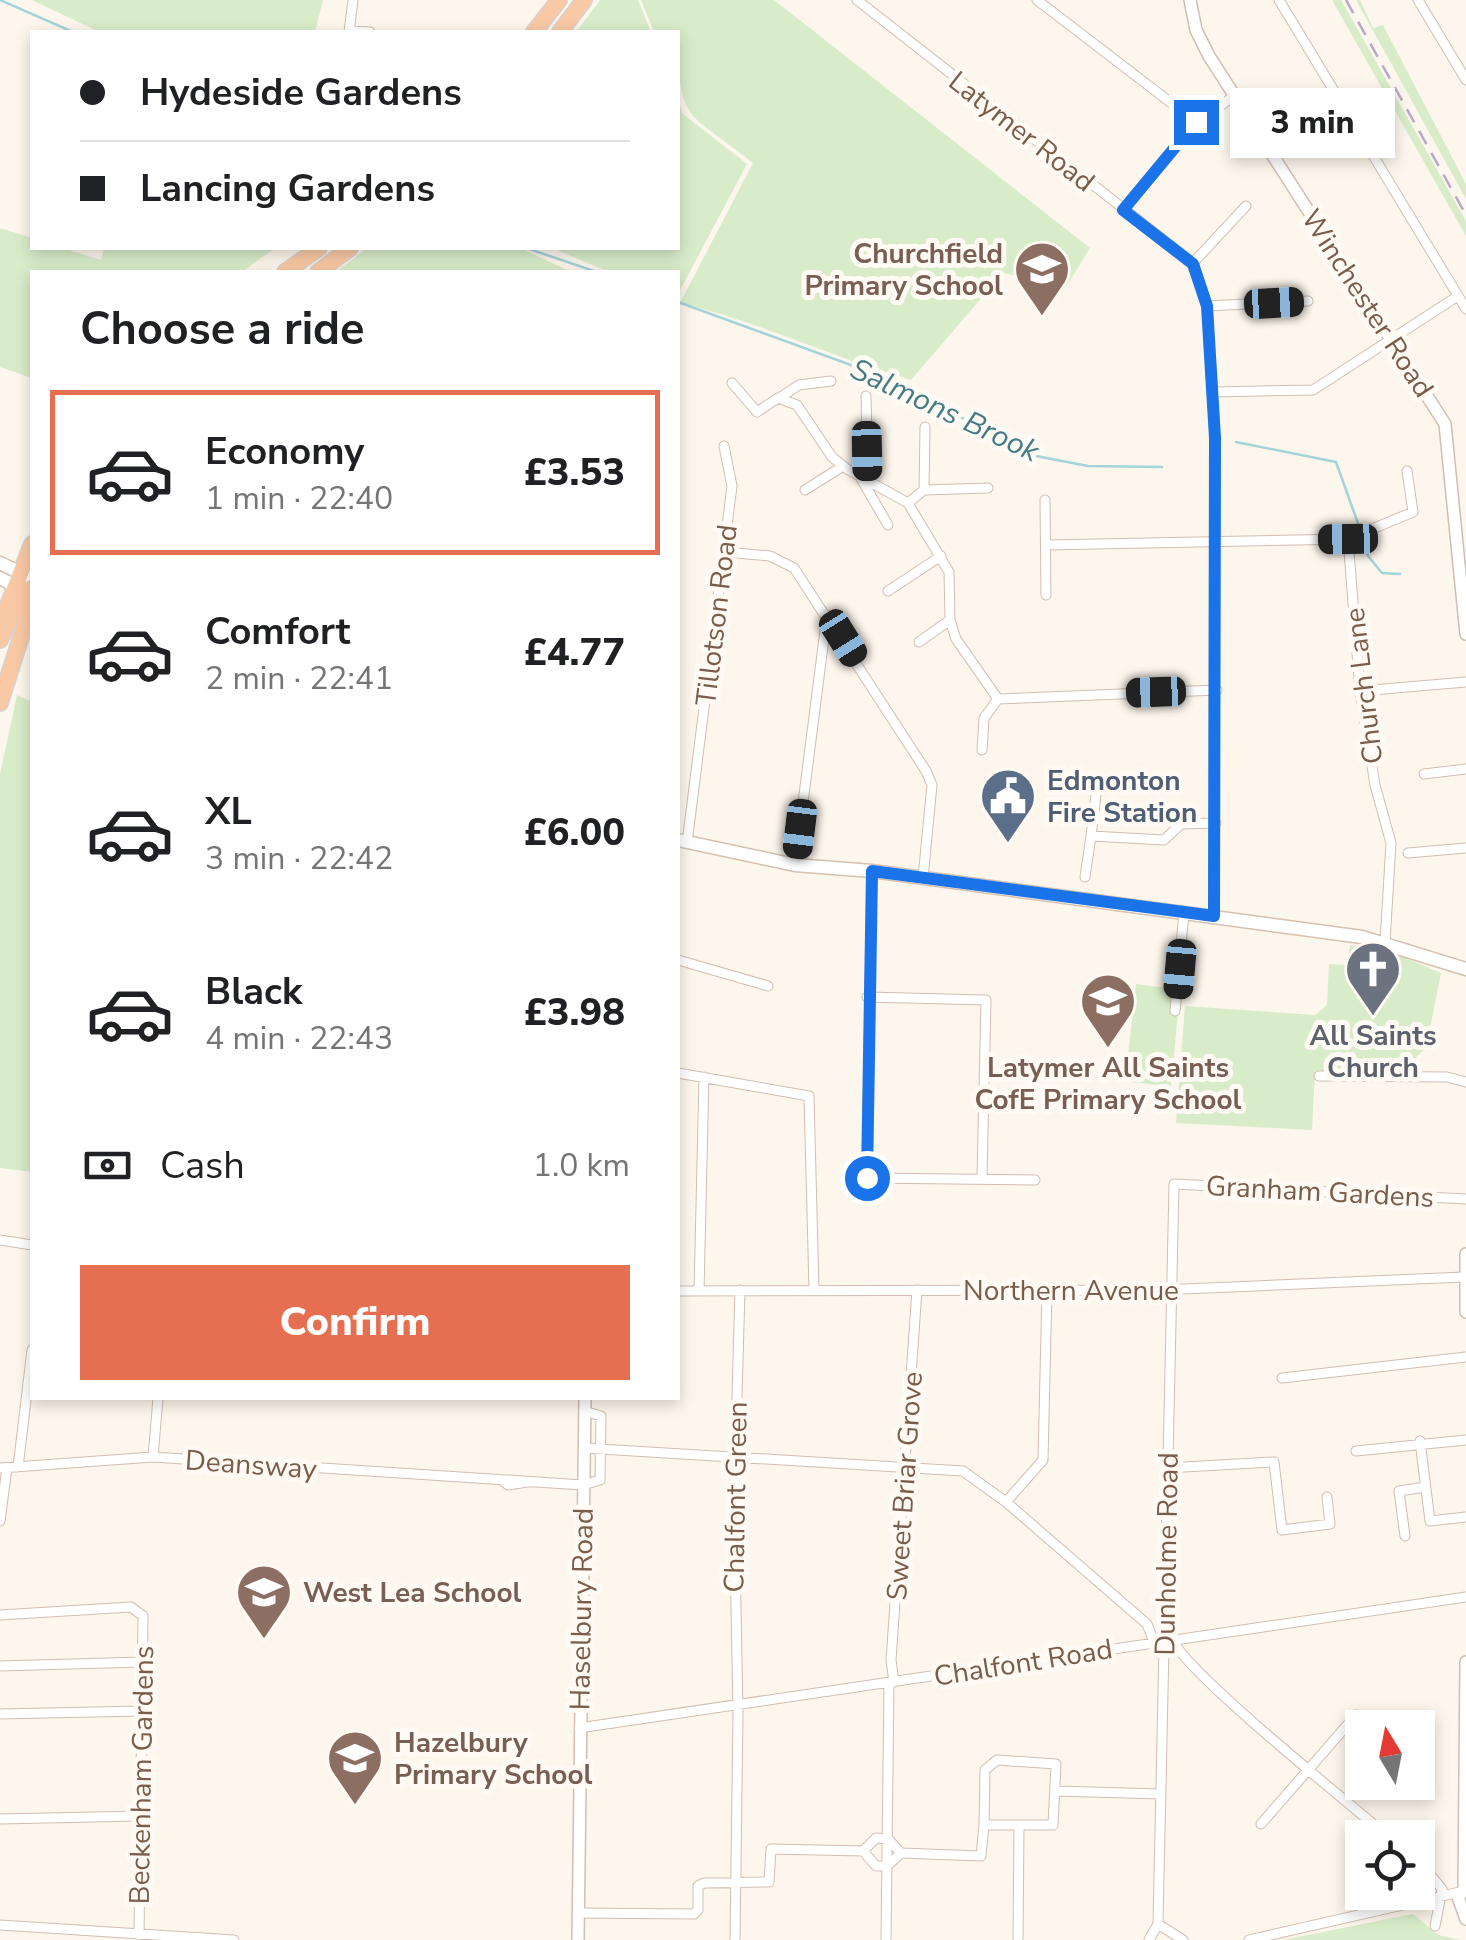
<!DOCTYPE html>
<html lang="en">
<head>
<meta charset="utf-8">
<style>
  :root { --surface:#fff; --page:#f6f6f6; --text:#202124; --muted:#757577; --line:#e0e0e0; --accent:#e76f51 }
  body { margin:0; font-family:"Nunito Sans",sans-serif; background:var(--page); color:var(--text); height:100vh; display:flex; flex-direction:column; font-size:38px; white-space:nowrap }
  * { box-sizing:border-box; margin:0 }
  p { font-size:32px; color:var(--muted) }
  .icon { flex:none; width:55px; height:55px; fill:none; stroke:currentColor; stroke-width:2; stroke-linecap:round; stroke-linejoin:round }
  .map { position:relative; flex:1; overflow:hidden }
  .side { position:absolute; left:30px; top:270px; width:650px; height:1130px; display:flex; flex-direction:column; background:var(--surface); border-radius:0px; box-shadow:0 5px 15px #0003 }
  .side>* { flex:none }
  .banner { position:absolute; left:30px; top:30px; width:650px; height:220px; border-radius:0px; box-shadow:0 5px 15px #0003; display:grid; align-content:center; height:220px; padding:0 50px; background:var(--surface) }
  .needle { width:65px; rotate:350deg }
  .controls { position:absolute; left:1345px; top:1710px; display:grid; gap:20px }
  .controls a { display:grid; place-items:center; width:90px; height:90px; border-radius:0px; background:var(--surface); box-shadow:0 5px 15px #0003; font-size:50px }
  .end { position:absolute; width:45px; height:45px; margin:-22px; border:12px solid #1a73e8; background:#fff; box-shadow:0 0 0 5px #fff }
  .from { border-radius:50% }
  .bubble { position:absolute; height:70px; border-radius:0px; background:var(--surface); box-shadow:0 5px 15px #0003; font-size:32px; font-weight:800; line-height:70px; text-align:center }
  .car { position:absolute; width:30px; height:60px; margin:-30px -15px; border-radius:12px; box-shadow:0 0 8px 2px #0007; background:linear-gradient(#222 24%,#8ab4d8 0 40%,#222 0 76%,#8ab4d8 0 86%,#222 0) }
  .banner b { display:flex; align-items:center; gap:35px; height:95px; font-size:38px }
  .banner b+b { border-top:2px solid var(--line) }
  .banner i { width:25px; height:25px; background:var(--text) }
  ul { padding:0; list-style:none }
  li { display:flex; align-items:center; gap:30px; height:165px; margin:0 20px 15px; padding:0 30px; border:5px solid transparent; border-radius:0px }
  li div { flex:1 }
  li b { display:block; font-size:38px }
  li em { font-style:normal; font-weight:800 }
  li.active { border-color:var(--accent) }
  li>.icon { width:90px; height:90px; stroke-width:1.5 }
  h2 { padding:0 50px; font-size:45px; line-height:120px }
  .pay { display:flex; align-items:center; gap:25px; height:110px; padding:0 50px; font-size:38px }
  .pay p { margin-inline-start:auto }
  .button { display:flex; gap:20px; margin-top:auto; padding:20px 50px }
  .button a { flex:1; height:115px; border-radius:0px; background:var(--accent); color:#fff; font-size:40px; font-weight:800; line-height:115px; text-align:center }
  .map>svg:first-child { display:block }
  .green { fill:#d8ecc9 }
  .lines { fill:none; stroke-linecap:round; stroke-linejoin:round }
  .stream { stroke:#a5d3da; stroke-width:2.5 }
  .minor-casing { stroke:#d1beb0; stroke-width:11 }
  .tertiary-casing { stroke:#d1beb0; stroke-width:14 }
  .secondary-casing { stroke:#d6c0b0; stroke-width:15 }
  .trunk-casing { stroke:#dad1cd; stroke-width:18 }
  .minor { stroke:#fff; stroke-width:9 }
  .tertiary { stroke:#fff; stroke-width:11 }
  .secondary { stroke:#fff; stroke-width:12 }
  .trunk { stroke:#f9c8a4; stroke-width:15 }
  .rail { stroke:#b9a8c9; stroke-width:2.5; stroke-dasharray:15 10; stroke-linecap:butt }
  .route { stroke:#1a73e8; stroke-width:12 }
  .labels { text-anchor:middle; stroke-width:10; stroke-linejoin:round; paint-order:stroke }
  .street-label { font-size:28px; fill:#7a5c4d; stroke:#fffaf3 }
  .education-label { font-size:28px; font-weight:bold; fill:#785e54; stroke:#fffaf3; text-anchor:start }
  .service-label { font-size:28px; font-weight:bold; fill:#4e5e75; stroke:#fffaf3; text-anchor:start }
  .worship-label { font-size:28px; font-weight:bold; fill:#5b616d; stroke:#fffaf3 }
  .water-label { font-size:30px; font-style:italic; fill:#437c86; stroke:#fffaf3 }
</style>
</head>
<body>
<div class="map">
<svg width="1466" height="1940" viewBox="0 0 1466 1940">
  <rect width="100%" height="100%" fill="#fdf6ec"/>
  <path class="green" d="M32,0H323L315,32H99Z
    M600,0H638L651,32H576Z
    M641,0H774L1090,248L1066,287L1003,273L911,380C831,357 763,323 680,303L753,163C686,109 678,125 678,32H654Z
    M1332,0H1341L1466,221V236Z
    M1356,0H1360L1373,28L1383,25L1466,184V199Z
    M678,100L683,114L747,164L678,294V272H609L552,248H678Z
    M0,228L32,238V248H62L101,260L104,248H275L242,272H32V378L0,367Z
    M367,248H521L571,272H335Z
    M17,695L32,702V1172L0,1168V774Z
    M1350,945L1398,955L1441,973L1426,1048L1401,1072L1315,1071L1312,1130L1176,1123L1185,1006L1315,1015L1327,1005L1329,964L1347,965Z
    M1136,984L1174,989L1170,1010L1178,1012L1171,1087L1125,1081Z
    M1413,1914L1438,1935L1460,1940H1283Z"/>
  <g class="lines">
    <path class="stream" d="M0,0L73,32
      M526,248L597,272
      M678,302L892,380L1031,455L1088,466L1162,467
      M1236,442L1336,462L1360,529
      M1362,537L1368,556L1382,573L1400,574"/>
    <g class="minor-casing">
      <path id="minor" d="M857,0L1193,263L1207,306L1215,437L1214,916
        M1037,0L1196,122
        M1279,0L1466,309
        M1418,0L1466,80
        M350,31L370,32
        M349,32L353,0
        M1123,210L1196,122L1236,95
        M1193,263L1246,206
        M1207,306L1308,301
        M732,383L757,412L778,398L797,405L832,457L847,469L908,503L949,572L950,620L956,639L998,699
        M1213,392L1313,390L1458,296
        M866,396L868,479
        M779,398L799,385L831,381
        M859,475L888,525
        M805,490L843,466
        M924,490L925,427
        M1045,500L1046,595
        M908,503L924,490L988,488
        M1046,545L1348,539
        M725,552L770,556L794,568L926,771L932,785L923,878
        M888,591L941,556
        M919,642L950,620
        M1360,691L1466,682
        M982,750L984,718L998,699L1217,690
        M1424,774L1466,769
        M1091,836L1097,787
        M687,843L732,486L724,446
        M1408,853L1466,848
        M795,865L827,615
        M872,871L867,1178L1035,1180
        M1085,877L1091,836L1164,840L1181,824L1216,823
        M1385,942L1391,843L1375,785L1360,691L1348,539L1413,512L1407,471
        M678,960L768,986
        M867,997L986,1000L982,1178
        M1175,1011L1184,912
        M678,1073L809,1096L814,1290
        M1319,1076L1447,1077L1466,1082
        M0,1240L32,1245
        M678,1291L1160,1290L1464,1277
        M699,1291L704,1077
        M1282,1378L1466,1357
        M1420,1441L1430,1521L1466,1517
        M584,1448L963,1471L1006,1502L1147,1624L1154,1642
        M1356,1451L1466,1440
        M153,1457L158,1398
        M18,1467L32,1350
        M0,1468L153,1457L583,1485L600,1480L601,1416L584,1411
        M1167,1468L1274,1462L1282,1530L1330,1524L1327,1497
        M503,1481L508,1485L527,1482
        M1006,1502L1043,1460L1047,1290
        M0,1521L7,1468
        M1405,1536L1399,1491L1425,1487
        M0,1615L131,1607L143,1616L139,1935
        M1173,1640C1183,1670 1355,1808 1390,1838
        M0,1666L142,1662
        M894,1682L891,1660L917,1290
        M0,1714L141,1711
        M579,1728L1466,1597
        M997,1760L1056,1764L1053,1825H984L985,1770Z
        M1056,1791L1161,1794
        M0,1819L141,1816
        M1261,1824L1356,1715
        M876,1838L888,1839L901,1853L887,1866H876L863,1851Z
        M901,1853L981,1856L984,1825
        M1418,1860L1442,1889L1435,1926
        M578,1913L694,1914L698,1910V1886L704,1883L769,1882L771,1849L863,1851
        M1158,1924L1183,1940
        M0,1925L234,1940
        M735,1940L738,1713L734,1502L740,1290
        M886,1940L889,1683
        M1018,1940L1019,1826
        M1149,1940L1158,1924L1174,1184L1466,1199
        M1249,1940L1464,1891"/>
    </g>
    <g class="tertiary-casing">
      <path id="tertiary" d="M1190,0L1196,30L1209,56L1445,424L1466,634
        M1466,1254V1312
        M1466,1662L1464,1891L1458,1897L1466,1919
        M578,1940L585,1398"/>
    </g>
    <g class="secondary-casing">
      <path id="secondary" d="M0,563L32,578
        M0,578L22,590
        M678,840L795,865L872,871L1362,937L1466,969"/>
    </g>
    <g class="trunk-casing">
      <path id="trunk" d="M534,32L559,0
        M560,32L584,0
        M285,272L319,248
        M318,272L350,248
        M0,626L32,544
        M0,640L22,595L32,587
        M0,703L32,602"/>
    </g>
    <use href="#minor" class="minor"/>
    <use href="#tertiary" class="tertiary"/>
    <use href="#secondary" class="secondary"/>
    <use href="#trunk" class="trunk"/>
    <path class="rail" d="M1346,0L1466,215"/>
  </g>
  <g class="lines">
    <path class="route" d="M867,1178L872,871L1214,916L1215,438L1207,306L1193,264L1123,210L1196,122"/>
  </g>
  <defs>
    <g id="school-pin" transform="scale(2.875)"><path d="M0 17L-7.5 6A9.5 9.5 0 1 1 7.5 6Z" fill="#8d6e63" stroke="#fffaf3"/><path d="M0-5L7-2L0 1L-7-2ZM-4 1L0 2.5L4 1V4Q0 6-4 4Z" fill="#fff"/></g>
    <g id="civic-pin" transform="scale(2.875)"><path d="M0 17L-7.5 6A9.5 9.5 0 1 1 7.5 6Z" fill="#5c6f8a" stroke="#fffaf3"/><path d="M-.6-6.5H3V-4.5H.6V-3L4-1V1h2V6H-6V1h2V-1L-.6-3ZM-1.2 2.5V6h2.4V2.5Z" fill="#fff"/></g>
    <g id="church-pin" transform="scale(2.875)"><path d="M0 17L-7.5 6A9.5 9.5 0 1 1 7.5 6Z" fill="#6b7280" stroke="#fffaf3"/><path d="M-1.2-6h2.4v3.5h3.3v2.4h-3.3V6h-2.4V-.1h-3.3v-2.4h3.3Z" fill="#fff"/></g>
  </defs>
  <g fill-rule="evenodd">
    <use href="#school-pin" x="1042" y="269"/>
    <use href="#civic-pin" x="1008" y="796"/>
    <use href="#church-pin" x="1373" y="969"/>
    <use href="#school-pin" x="1108" y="1001"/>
    <use href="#school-pin" x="264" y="1592"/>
    <use href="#school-pin" x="355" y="1758"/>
  </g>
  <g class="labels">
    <g class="street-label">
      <text transform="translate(1022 131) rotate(38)" y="10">Latymer Road</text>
      <text transform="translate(1368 303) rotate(57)" y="10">Winchester Road</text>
      <text transform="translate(716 615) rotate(-83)" y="10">Tillotson Road</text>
      <text transform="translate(1363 686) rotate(-97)" y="10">Church Lane</text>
      <text transform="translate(1320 1191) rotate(3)" y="10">Granham Gardens</text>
      <text x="1071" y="1300">Northern Avenue</text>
      <text transform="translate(251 1464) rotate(4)" y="10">Deansway</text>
      <text transform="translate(904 1486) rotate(-86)" y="10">Sweet Briar Grove</text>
      <text transform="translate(735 1497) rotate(-89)" y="10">Chalfont Green</text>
      <text transform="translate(1166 1554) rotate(-89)" y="10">Dunholme Road</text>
      <text transform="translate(581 1609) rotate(-89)" y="10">Haselbury Road</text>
      <text transform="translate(1023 1662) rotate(-9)" y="10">Chalfont Road</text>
      <text transform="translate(141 1775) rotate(-89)" y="10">Beckenham Gardens</text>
    </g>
    <g class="education-label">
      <text x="1003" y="263" text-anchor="end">Churchfield<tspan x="1003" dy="32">Primary School</tspan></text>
      <text x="1108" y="1077" text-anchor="middle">Latymer All Saints<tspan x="1108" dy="32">CofE Primary School</tspan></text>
      <text x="303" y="1602">West Lea School</text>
      <text x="394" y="1752">Hazelbury<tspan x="394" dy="32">Primary School</tspan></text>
    </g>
    <g class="service-label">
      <text x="1047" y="790">Edmonton<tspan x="1047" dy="32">Fire Station</tspan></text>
    </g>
    <g class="worship-label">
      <text x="1373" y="1045">All Saints<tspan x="1373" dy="32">Church</tspan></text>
    </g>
    <g class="water-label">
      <text transform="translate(945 410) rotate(25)" y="10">Salmons Brook</text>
    </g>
  </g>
</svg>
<div class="controls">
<a><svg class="needle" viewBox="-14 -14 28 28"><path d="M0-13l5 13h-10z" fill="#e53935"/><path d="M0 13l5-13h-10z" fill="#757577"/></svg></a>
<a><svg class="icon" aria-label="locate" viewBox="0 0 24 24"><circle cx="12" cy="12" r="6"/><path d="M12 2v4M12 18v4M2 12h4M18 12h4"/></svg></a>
</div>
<i class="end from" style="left:867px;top:1178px"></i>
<i class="end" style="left:1196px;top:122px"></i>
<div class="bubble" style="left:1230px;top:88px;width:165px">3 min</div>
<i class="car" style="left:1274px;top:303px;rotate:87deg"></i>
<i class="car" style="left:867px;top:451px;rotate:179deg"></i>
<i class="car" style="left:1348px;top:539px;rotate:269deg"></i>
<i class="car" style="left:843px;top:638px;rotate:148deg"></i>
<i class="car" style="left:1156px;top:692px;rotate:268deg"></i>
<i class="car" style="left:800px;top:829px;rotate:187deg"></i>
<i class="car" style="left:1180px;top:969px;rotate:185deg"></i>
<div class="banner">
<b><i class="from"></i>Hydeside Gardens</b>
<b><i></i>Lancing Gardens</b>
</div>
<section class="side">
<h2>Choose a ride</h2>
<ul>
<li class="active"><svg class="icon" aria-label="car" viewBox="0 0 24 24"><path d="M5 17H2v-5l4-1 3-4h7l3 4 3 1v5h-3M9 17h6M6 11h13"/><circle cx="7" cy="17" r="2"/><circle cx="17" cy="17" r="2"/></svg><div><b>Economy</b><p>1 min · 22:40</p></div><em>£3.53</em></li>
<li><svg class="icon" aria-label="car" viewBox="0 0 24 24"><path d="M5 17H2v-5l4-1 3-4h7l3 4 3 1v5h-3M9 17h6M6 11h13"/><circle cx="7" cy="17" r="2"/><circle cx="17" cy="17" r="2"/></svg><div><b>Comfort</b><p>2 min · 22:41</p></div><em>£4.77</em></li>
<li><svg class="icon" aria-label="car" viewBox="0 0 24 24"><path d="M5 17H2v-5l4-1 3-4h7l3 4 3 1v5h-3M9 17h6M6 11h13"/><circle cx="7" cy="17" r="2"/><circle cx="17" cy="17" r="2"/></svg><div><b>XL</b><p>3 min · 22:42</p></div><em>£6.00</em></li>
<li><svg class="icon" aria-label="car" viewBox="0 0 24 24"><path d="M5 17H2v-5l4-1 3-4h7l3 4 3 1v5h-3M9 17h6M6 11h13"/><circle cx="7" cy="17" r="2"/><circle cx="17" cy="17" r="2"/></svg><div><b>Black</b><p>4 min · 22:43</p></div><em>£3.98</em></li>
</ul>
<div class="pay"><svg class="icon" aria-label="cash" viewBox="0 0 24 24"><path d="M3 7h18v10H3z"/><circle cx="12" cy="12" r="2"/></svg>Cash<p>1.0 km</p></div>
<div class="button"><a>Confirm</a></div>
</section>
</div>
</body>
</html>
